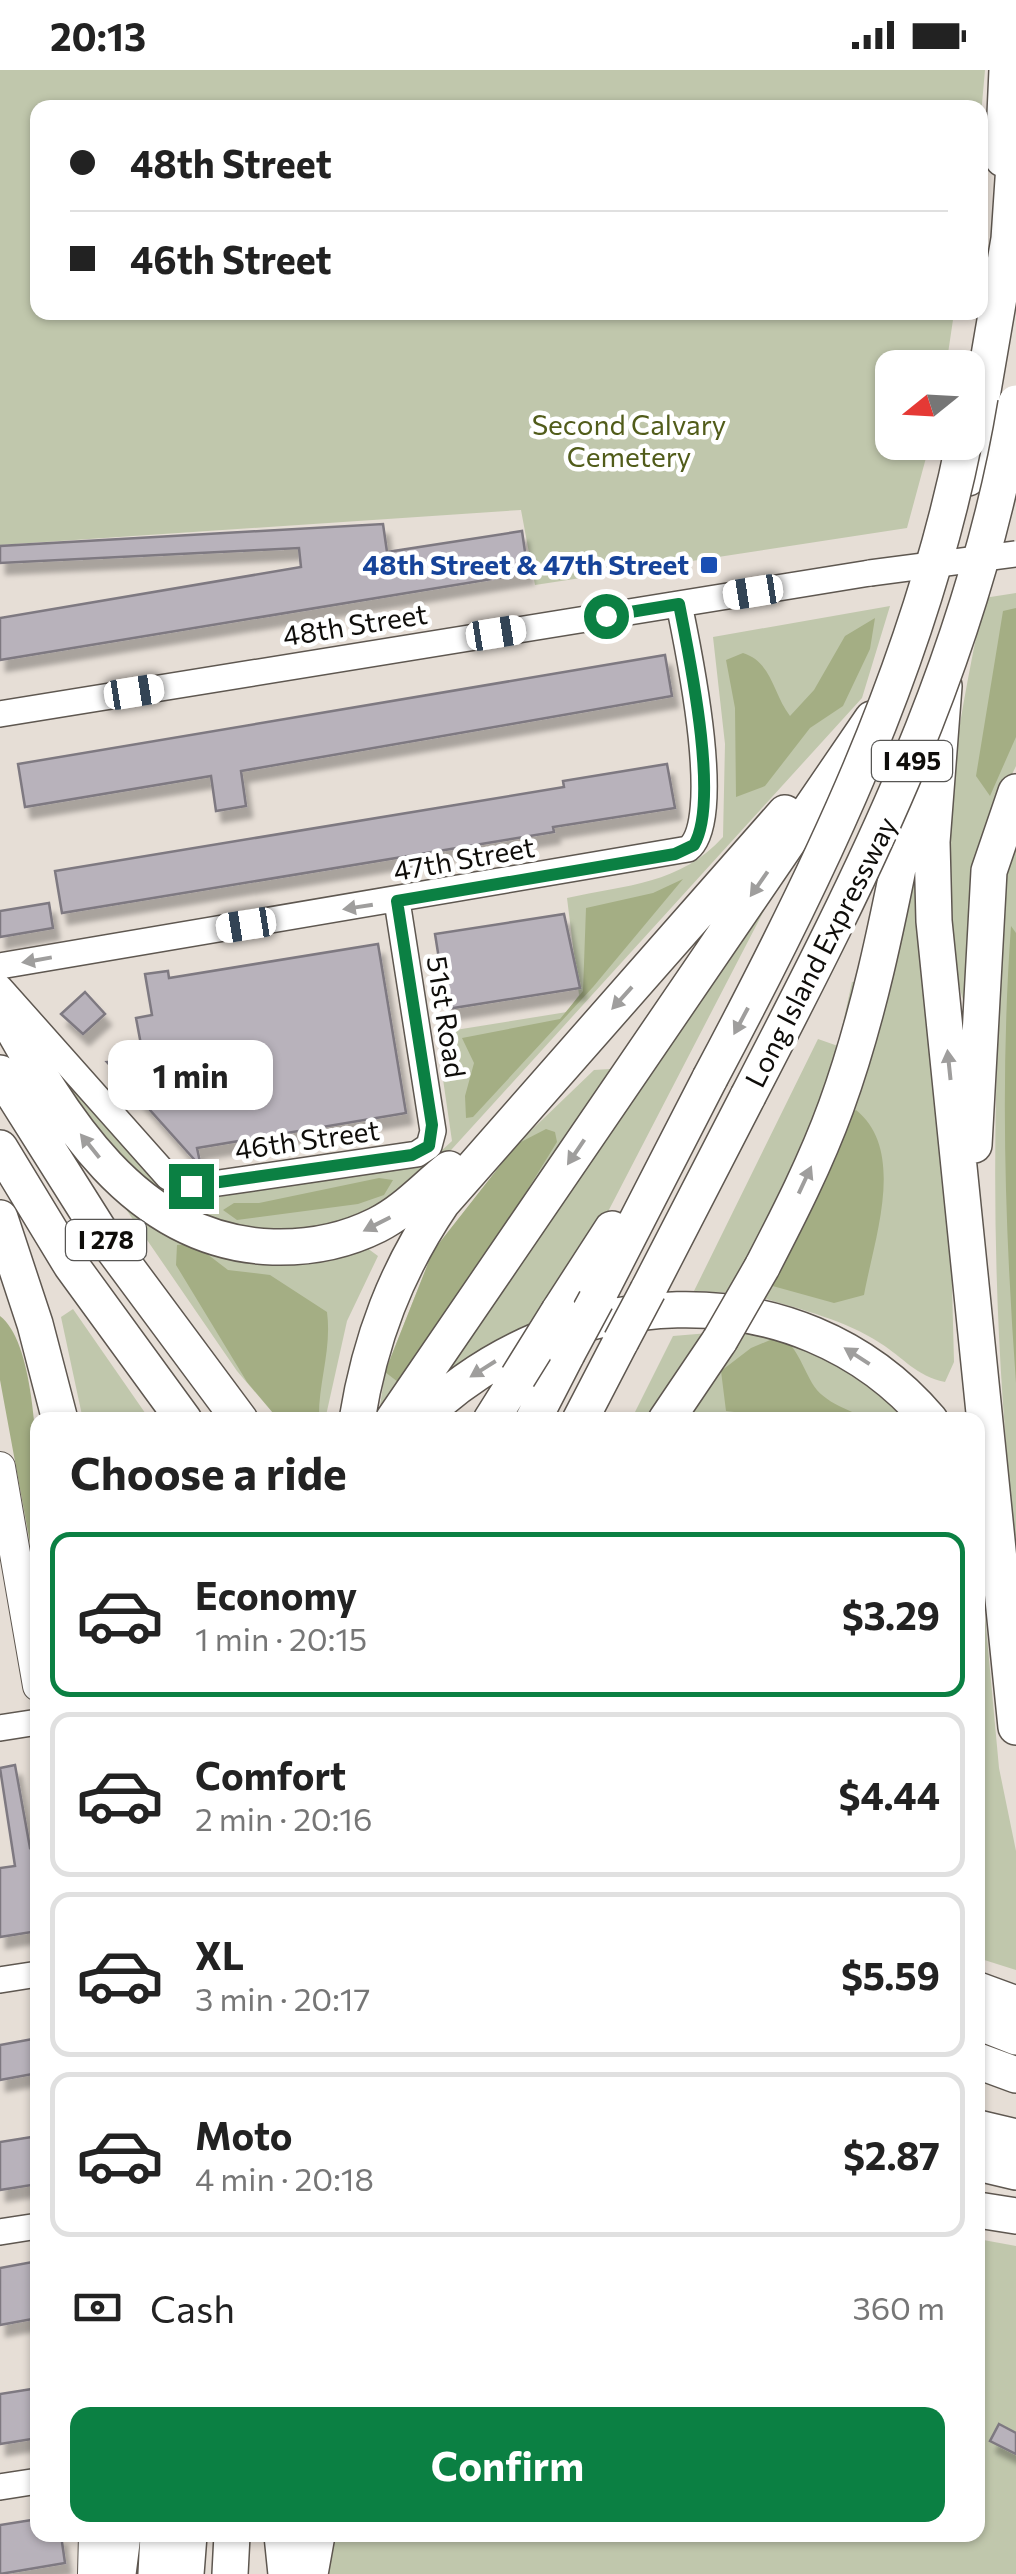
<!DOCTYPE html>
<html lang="en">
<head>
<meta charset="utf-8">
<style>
  :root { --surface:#fff; --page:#f2f2f2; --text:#222; --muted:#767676; --line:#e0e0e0; --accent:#0b8043 }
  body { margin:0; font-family:Commissioner,sans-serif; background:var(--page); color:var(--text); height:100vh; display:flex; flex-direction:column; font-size:38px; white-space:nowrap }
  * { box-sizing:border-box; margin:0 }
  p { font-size:32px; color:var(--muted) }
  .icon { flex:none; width:55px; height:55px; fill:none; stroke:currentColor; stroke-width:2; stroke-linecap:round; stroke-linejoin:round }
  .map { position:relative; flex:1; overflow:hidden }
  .drawer { position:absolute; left:30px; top:1342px; width:955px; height:1130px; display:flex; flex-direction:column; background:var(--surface); border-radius:20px; box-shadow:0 2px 8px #0004 }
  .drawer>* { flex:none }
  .guide { position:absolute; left:30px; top:30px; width:958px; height:220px; border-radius:20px; box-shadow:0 2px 8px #0004; display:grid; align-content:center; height:220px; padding:0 40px; background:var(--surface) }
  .needle { width:65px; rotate:252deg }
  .buttons { position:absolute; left:875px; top:280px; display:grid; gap:20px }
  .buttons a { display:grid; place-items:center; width:110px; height:110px; border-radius:20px; background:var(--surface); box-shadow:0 2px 8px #0004; font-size:50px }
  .end { position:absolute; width:45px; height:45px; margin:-22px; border:12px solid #0b8043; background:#fff; box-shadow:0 0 0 5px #fff }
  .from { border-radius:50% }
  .bubble { position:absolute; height:70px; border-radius:20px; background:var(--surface); box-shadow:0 2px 8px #0004; font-size:32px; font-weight:700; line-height:70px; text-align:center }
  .car { position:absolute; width:30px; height:60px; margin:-30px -15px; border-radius:12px; box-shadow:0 0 8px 2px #0007; background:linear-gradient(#fff 24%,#345 0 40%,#fff 0 76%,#345 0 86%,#fff 0) }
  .guide b { display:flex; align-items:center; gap:35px; height:95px; font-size:38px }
  .guide b+b { border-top:2px solid var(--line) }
  .guide i { width:25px; height:25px; background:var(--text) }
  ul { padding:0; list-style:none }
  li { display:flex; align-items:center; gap:30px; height:165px; margin:0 20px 15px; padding:0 20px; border:5px solid var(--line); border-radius:20px }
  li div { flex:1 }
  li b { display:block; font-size:38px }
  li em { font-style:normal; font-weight:700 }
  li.on { border-color:var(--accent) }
  li>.icon { width:90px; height:90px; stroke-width:1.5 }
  h2 { padding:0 40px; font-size:45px; line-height:120px }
  .pay { display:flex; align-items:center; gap:25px; height:110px; padding:0 40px; font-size:38px }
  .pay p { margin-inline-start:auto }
  .cta { display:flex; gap:20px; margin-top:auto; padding:20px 40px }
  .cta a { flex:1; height:115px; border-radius:20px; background:var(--accent); color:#fff; font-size:40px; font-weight:700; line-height:115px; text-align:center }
  .status { display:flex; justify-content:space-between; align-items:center; height:70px; padding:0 50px; background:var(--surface); direction:ltr }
  .status svg { height:28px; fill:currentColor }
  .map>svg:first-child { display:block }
  .green { fill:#c0c7ac }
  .forest { fill:#a4ae84 }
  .building { fill:#b8b2bb; stroke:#7e7981; stroke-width:2.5; filter:url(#shadow) }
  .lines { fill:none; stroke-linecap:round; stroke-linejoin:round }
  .minor-casing { stroke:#5e5750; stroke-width:28 }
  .major-casing { stroke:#5e5750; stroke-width:32 }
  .highway-casing { stroke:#5e5750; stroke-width:38 }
  .minor { stroke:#fff; stroke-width:25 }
  .major { stroke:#fff; stroke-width:30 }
  .highway { stroke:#fff; stroke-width:35 }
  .minor-bridge-casing { stroke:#5e5750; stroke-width:28; stroke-linecap:butt }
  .highway-bridge-casing { stroke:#5e5750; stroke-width:38; stroke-linecap:butt }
  .minor-bridge { stroke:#fff; stroke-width:25 }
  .highway-bridge { stroke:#fff; stroke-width:35 }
  .oneway { fill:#9f9e9d }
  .route { stroke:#0b8043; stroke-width:12 }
  .transit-dot { fill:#1a4fb4; stroke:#fff; stroke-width:4 }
  .labels { text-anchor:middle; stroke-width:9; stroke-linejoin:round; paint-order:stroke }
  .shield { fill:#fff; stroke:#575654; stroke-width:2.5 }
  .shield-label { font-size:25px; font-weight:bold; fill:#0f0d0a }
  .park-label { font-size:28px; fill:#515c1a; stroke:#fff }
  .transit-label { font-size:28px; font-weight:bold; fill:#164399; stroke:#fff; text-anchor:end }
  .street-label { font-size:28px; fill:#0f0d0a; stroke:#fff }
</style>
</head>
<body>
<div class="status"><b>20:13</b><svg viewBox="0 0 49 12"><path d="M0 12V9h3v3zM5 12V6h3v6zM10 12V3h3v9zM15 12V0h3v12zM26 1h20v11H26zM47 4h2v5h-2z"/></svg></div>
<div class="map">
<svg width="1016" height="2504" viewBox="0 0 1016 2504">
  <defs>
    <filter id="shadow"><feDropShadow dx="6" dy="11" stdDeviation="2.5" flood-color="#0004"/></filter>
  </defs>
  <rect width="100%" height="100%" fill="#e6ded6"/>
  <path class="green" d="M0,0H985L980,56V38H38V242L954,243L946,297L892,298V372L930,373L907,458L535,515L521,440L0,475Z
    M1016,523V696L983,765L964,934C927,800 957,662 984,528Z
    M890,536L862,628L432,1101L391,1135L303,1164L200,1150L127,1101L52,999L50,987L167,1121L192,1131L428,1093L452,1071L438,975L443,962L567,942L579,925L567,828C626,815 681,814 723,767L725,674L713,567Z
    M801,769L598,1161L537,1259L431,1325Z
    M1016,775V1474C989,1242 990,1012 1009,779Z
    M923,779L949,1098L954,1292L945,1312C916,1306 904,1288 880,1273C845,1250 802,1240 763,1228L912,787Z
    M861,911L843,985L736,1223L694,1221L818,969L838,976L852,912Z
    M610,999L614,1006L378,1350L385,1302L433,1181L517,1074L594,1000Z
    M110,1116L202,1175H363L378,1186L347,1251L325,1350H279L237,1301Z
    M73,1239L150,1350H83L61,1247Z
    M748,1251L822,1272L920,1350H681Z
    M709,1263L655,1350H631L673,1266Z
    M978,1470L999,1698L1016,1781V1900L978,1888Z
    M978,2169L1016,2176V2504H328L331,2465H978Z"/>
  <path class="forest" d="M1016,538V667L990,726L976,706L1003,541Z
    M875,548L870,579L843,636L810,658L765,716L736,727L735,638L726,590L743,583C772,592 773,624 790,646L814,620L845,566Z
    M683,809L593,917L473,1047L466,1048L465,1026L474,993L462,968L560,949L583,921L586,838L653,823Z
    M1011,856L1016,863V1313C1005,1161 1000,1009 1011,856Z
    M856,1040C907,1081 874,1169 864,1225L834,1233L769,1215L846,1046Z
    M546,1059L555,1062L557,1072L432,1274L398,1312L385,1302L433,1181L517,1074Z
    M379,1108L393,1110L384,1125L358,1134L237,1150L223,1140L234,1133H259Z
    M194,1174L228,1200L270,1205L327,1242C332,1280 318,1313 319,1350H279L247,1312L176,1195L177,1175Z
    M0,1246C45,1280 38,1456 37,1511L0,1310Z
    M782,1265C798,1281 801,1293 812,1313C823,1333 853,1342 873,1350H803L726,1341L721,1301L751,1278Z"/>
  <path class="building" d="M383,454L387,482L522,461L528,503L0,590V548L301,497L299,478L0,493V476Z
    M665,585L672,626L241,701L246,736L216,741L211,706L25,737L18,694Z
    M667,694L675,738L553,757L554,762L62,843L55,801L564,717L563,711Z
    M49,833L53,858L0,867V841Z
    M564,844L580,918L447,939L435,864Z
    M378,874L406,1043L197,1078L201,1097L107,992L121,991L120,984L142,980L136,948L152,945L145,904L168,901L169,908Z
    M85,922L105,944L83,964L61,944Z
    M15,1695L30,1778L38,1776V1861L0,1867V1798L15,1796L0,1698Z
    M38,1968V2003L0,2010V1975Z
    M38,2066V2114L0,2120V2072Z
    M38,2191V2248L0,2255V2198Z
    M38,2318V2368L0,2374V2324Z
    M999,2354L1016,2363V2384L990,2371Z
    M38,2449V2465H61L65,2493L0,2504V2455Z"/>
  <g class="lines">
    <g class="minor-casing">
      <path id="minor" d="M0,644L870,503
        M0,896L688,779C725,751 688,578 679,534
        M0,918L168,1107L185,1116H198L417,1084L429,1076L433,1061L397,831
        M0,1658L38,1652
        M0,1910L38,1904
        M0,2162L38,2156
        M0,2417L38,2411"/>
    </g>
    <g class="major-casing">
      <path id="major" d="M0,1397L38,1616
        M93,2504L94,2465"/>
    </g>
    <g class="highway-casing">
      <path id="highway" d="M1003,89L1007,0
        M968,408L1009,169L1016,65
        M944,616L932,772L934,851L1016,1657
        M0,936C61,1046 133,1172 273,1177C308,1178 345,1171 377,1155C405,1141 425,1118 449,1099
        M0,1003L99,1160L240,1350
        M974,1075L989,801L1016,722
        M0,1078L71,1195L184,1350
        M0,1148L35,1254L60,1350
        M762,1197C789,1145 816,1092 836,1037C876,927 895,810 919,695
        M648,1220L748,1026
        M596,1230L710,1008
        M559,1241L612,1159
        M357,1350C370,1269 396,1201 442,1133L785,743
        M393,1350L872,649
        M419,1350C559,1212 797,1194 930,1350
        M491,1350L518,1307
        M533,1350L567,1284
        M580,1350L621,1271
        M666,1350L720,1270
        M978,1920L1016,1934
        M978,1952L1016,1967
        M978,1991L1016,2005
        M978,2058L1016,2067
        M978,2093L1016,2102
        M978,2140L1016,2146
        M282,2465L286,2504
        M118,2504L123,2465
        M156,2504L158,2465
        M186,2504L189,2465
        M230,2504L232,2465
        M310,2504L317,2465"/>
    </g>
    <use href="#minor" class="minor"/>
    <use href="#major" class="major"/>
    <use href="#highway" class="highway"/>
    <g class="minor-bridge-casing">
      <path id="minor-bridge" d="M870,503L1016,484"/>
    </g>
    <g class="highway-bridge-casing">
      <path id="highway-bridge" d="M710,1008C818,805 918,600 964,372
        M748,1026C865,800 974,588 1016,333
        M720,1270L762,1197
        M621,1271L648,1220
        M567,1284L596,1230
        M518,1307L559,1241"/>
    </g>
    <use href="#minor-bridge" class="minor-bridge"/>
    <use href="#highway-bridge" class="highway-bridge"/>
  </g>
  <defs><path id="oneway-solid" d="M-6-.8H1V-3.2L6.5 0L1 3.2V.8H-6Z" transform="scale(2.5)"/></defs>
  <g class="oneway">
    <use href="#oneway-solid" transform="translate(759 814) rotate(125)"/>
    <use href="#oneway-solid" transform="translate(358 837) rotate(171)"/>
    <use href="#oneway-solid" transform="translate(37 890) rotate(170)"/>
    <use href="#oneway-solid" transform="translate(622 928) rotate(132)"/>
    <use href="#oneway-solid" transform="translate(741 951) rotate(118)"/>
    <use href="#oneway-solid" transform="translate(949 995) rotate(-96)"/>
    <use href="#oneway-solid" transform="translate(90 1076) rotate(-129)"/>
    <use href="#oneway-solid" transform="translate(576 1082) rotate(124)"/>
    <use href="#oneway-solid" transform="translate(805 1110) rotate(-65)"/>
    <use href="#oneway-solid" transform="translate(377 1154) rotate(153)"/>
    <use href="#oneway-solid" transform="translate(857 1286) rotate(-147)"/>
    <use href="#oneway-solid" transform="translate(483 1299) rotate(148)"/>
  </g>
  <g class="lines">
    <path class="route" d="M191,1116L412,1085L429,1076L432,1055L397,831L675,784L694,775C720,731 689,585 679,534L606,546"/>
  </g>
  <rect class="transit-dot" x="699" y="485" width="20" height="20" rx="5"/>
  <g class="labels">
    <g class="shield">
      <rect x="872" y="671" width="80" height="40" rx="8"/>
      <rect x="66" y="1150" width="80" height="40" rx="8"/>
    </g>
    <g class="shield-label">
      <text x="912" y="700">I 495</text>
      <text x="106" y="1179">I 278</text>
    </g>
    <g class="park-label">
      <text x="629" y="365">Second Calvary<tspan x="629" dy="32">Cemetery</tspan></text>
    </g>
    <g class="transit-label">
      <text x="689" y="505">48th Street &amp; 47th Street</text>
    </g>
    <g class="street-label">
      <text transform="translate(355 555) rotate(-9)" y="10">48th Street</text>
      <text transform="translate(464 789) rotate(-10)" y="10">47th Street</text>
      <text transform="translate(821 882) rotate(-63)" y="10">Long Island Expressway</text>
      <text transform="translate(446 947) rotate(81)" y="10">51st Road</text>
      <text transform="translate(307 1070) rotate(-8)" y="10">46th Street</text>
    </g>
  </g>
</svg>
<div class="buttons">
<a><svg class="needle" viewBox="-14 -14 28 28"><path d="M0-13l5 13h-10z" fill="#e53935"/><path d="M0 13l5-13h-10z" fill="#767676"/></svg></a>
</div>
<i class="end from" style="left:606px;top:546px"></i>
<i class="end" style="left:191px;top:1116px"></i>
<div class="bubble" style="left:108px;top:970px;width:165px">1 min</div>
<i class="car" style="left:753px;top:522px;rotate:261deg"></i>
<i class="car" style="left:496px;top:563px;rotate:81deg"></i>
<i class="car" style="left:134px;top:622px;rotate:81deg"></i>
<i class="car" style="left:246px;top:855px;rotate:261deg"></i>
<div class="guide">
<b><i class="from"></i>48th Street</b>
<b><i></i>46th Street</b>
</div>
<section class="drawer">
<h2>Choose a ride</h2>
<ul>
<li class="on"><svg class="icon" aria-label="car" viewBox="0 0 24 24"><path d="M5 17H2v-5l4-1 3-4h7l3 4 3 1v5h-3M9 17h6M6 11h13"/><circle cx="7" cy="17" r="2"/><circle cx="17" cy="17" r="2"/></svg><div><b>Economy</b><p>1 min · 20:15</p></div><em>$3.29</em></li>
<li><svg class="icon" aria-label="car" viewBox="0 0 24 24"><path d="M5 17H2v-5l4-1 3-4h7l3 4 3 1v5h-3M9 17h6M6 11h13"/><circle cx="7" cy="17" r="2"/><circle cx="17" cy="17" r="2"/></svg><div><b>Comfort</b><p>2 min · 20:16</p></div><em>$4.44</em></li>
<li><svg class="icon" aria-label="car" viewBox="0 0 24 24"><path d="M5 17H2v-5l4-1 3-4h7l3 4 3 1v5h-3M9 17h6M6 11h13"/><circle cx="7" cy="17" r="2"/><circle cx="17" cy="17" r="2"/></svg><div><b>XL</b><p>3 min · 20:17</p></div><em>$5.59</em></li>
<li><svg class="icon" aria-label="car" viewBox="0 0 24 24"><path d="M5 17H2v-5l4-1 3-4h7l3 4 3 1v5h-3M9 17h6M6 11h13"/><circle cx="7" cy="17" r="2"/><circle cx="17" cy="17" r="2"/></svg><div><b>Moto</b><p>4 min · 20:18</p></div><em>$2.87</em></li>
</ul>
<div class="pay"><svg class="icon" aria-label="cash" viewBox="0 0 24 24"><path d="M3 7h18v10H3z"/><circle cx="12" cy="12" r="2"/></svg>Cash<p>360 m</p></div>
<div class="cta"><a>Confirm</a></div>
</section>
</div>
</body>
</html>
